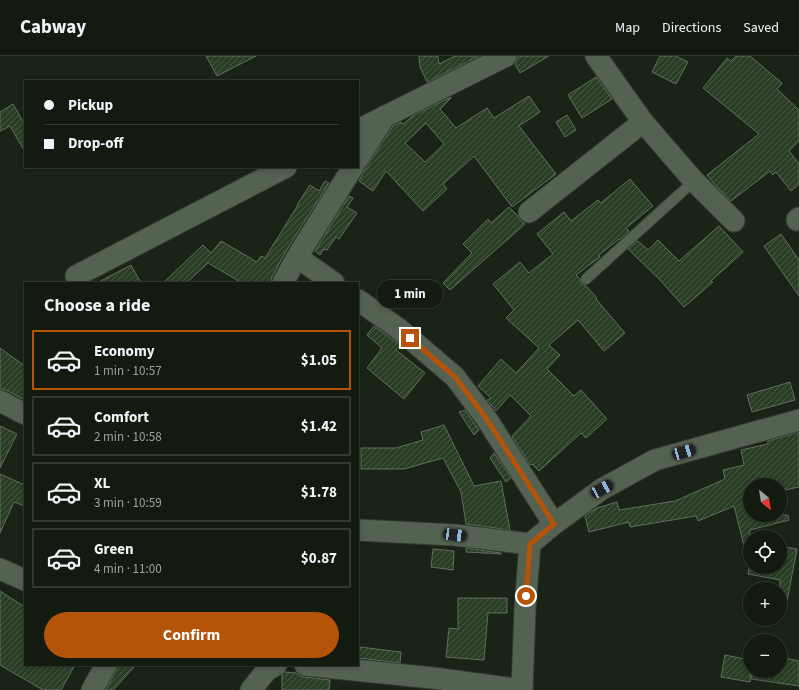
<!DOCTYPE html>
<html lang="en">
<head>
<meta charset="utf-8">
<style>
  :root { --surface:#131b10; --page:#20281e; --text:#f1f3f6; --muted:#9da19f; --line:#323930; --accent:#b45309 }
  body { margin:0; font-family:"Source Sans 3",sans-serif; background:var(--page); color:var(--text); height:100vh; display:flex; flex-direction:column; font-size:15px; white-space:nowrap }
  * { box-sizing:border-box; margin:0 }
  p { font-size:13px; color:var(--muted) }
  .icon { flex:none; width:22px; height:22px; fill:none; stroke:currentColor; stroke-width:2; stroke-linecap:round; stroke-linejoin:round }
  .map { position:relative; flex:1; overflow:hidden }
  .drawer { position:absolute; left:24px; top:226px; width:335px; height:384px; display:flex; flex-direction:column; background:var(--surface); border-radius:0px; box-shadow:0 2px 6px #0003,0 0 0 1px var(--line) }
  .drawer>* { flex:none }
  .guide { position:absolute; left:24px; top:24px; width:335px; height:88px; border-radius:0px; box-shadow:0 2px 6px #0003,0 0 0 1px var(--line); display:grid; align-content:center; height:88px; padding:0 20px; background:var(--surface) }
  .needle { width:26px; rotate:150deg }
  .controls { position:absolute; left:743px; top:422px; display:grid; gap:8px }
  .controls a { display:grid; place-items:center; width:44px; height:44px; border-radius:50%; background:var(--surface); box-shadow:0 2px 6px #0003,0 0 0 1px var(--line); font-size:20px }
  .end { position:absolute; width:18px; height:18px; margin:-9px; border:5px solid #b45309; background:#fff; box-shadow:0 0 0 2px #fff }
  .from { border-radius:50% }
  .bubble { position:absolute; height:28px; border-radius:14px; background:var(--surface); box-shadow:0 2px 6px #0003,0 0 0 1px var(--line); font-size:13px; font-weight:700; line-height:28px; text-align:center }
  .car { position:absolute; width:12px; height:24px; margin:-12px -6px; border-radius:5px; box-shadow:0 0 3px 1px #0007; background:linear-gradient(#222 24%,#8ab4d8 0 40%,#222 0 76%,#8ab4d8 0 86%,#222 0) }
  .guide b { display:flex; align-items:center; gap:14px; height:38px; font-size:15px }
  .guide b+b { border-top:1px solid var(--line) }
  .guide i { width:10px; height:10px; background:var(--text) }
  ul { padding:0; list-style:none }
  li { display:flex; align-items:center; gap:12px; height:60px; margin:0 8px 6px; padding:0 12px; border:2px solid var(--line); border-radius:0px }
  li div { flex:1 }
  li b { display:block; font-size:15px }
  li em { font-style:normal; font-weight:700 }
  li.selected { border-color:var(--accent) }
  li>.icon { width:36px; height:36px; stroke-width:1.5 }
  h2 { padding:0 20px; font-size:18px; line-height:48px }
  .button { display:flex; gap:8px; margin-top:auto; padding:8px 20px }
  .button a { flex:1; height:46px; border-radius:24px; background:var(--accent); color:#fff; font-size:16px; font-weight:700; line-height:46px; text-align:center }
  header { display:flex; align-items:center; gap:24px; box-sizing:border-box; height:56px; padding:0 20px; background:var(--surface); border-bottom:1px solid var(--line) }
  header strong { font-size:19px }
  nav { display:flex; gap:22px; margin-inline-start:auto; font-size:14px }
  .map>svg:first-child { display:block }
  .building { fill:url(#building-hatch); stroke:#606e5e; fill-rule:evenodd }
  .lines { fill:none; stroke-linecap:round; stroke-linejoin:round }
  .service-casing { stroke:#353e34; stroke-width:12 }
  .minor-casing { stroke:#353e34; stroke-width:23 }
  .service { stroke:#546251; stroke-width:10 }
  .minor { stroke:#546251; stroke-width:21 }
  .route { stroke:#b45309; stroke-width:5 }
</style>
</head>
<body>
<header>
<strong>Cabway</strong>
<nav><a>Map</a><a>Directions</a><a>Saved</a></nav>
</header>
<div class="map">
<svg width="799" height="634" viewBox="0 0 799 634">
  <defs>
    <pattern id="building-hatch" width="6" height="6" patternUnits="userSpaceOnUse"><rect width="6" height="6" fill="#2a3e26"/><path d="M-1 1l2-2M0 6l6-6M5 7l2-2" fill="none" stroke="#495a45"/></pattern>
  </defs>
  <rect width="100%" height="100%" fill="#192416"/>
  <path class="building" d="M206,0H256L217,20Z
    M419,0H438L439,8L455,0H479L427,26L420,11Z
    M518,0H549L520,17L515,8L516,6Z
    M660,0H676L688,6L676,28L652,16Z
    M736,0H750L782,27L777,33L799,54V85L789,95L799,108V128L791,135L776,116L773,119L770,115L731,145L717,131L707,119L759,78L703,32L727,2L731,5Z
    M596,21L612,43L582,62L568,39Z
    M529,40L540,56L519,70L556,118L512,151L474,100L443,128L447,133L423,155L386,115L373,135L359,125L365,113L368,109L393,70L401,66L403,68L414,59L451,41V42L440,53L456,72L487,52L494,62ZM426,67L444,88L425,106L405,87Z
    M13,48L25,69V96L10,70L0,75V56Z
    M567,59L576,74L565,81L556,66Z
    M630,123L653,150L626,172L629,175L619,184V183L599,199L600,201L576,219L580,223L581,227L585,229L597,242L596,243L625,277L604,295L578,264L549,289L560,299L547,313L574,340L581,334L607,363L586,382L581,377L539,415L532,408L530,409L512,380L531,360L510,339L496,355L487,344L491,342L478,330L501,303L516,317L539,292L506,262L514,254L493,228L520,206L529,217L553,198L537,178L564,156L571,165L598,144L601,147Z
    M325,125L329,127L286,195L272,221L271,227H242L208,207L186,227H163L203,189L211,197L221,185L257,206L261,200L265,202L298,149H297L310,129L319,135Z
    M349,140L353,142L347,151L357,157L339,183L336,181L327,194L324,193L320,199L315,195Z
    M509,151L518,160L520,164L525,168L450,234L443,227L472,197L463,188L488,163L491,167Z
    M719,170L743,196L711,225L713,226L684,251L659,223L628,193L638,185L648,194L658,184L679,205Z
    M781,178L799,204V240L764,190Z
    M131,209L141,227H97Z
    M374,270L400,289L396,294L425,317L404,343L367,312L382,292L367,279Z
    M0,292L25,310V344L6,334L0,333Z
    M790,326L795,344L752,356L747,339Z
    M465,354L479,374L474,379L459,356Z
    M444,369L474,430L501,425L510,474L466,468L461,436L443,402L404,413H361V392H396L423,384L421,376Z
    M0,370L17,378L0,412Z
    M799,376V431L780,435V429H750V459H788L789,464L750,474V493L745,494L734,450L698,465L696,460L630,471L629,466L589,476L585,460L597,452L617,446L619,454L675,445L725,423L723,414L744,409L741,394L768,388V385Z
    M494,397L511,422L506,426L490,402Z
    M0,418L25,429V450L14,446L0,477Z
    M780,490L797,493L787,545L780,544V524L748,518L749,511H780Z
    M466,492L501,497V498L466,496Z
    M433,493L454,495L453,514L431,511Z
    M0,535L25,551V609H75L61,634H43L0,609Z
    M458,542H507V557H488L484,604L446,601L449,572L458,573Z
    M360,591L401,596L400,607L359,602Z
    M725,599L750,604V626L721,621Z
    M780,601L799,605V630L751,623L752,615H780Z
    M118,609H136L113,634H106L116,615Z
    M285,616L296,617L298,619L304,621L330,624L329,634H282V619Z"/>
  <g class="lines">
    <g class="service-casing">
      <path id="service" d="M586,223L694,125"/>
    </g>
    <g class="minor-casing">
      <path id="minor" d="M596,0L643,66L694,125L734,165
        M358,74L506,0
        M358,103L385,60
        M529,156L643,66
        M797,164L799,162
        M297,201L334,227
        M76,220L286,111
        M283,227L297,201L353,111
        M358,244L399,273L455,321L486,362L554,468
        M0,345L25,358
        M358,474L455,479L530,488
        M0,513L25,524
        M305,609L433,622L522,634
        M92,634L106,609
        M251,634L267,614L276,609
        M522,634L525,553L530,488L554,468L602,433L655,404L799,364"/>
    </g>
    <use href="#service" class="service"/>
    <use href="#minor" class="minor"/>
  </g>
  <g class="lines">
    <path class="route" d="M410,282L455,321L486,362L554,468L530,488L526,540"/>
  </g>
</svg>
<div class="controls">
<a><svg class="needle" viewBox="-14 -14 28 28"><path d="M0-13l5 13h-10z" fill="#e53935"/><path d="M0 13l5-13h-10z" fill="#9da19f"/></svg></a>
<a><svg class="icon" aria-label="locate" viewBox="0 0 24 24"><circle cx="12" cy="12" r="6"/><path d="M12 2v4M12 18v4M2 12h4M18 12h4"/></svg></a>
<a>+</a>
<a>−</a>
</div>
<i class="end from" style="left:526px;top:540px"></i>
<i class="end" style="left:410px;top:282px"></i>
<div class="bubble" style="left:377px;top:224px;width:66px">1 min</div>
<i class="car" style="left:684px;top:396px;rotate:74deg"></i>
<i class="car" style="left:602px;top:433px;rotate:61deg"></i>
<i class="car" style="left:455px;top:479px;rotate:97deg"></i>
<div class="guide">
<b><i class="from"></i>Pickup</b>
<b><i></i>Drop-off</b>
</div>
<section class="drawer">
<h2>Choose a ride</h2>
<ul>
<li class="selected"><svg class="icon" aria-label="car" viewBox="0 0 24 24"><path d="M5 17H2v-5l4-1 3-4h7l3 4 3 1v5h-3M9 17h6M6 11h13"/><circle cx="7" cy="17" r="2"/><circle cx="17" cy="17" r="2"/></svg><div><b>Economy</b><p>1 min · 10:57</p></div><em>$1.05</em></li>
<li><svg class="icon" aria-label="car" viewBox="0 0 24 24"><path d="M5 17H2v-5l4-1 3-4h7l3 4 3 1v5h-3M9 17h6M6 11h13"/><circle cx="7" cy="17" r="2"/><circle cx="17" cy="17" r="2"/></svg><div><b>Comfort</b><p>2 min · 10:58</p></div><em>$1.42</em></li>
<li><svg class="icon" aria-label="car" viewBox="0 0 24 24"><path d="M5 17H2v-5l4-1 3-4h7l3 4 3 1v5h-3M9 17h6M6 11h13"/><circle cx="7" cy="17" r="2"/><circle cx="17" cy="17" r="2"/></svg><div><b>XL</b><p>3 min · 10:59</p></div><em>$1.78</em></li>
<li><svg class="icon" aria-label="car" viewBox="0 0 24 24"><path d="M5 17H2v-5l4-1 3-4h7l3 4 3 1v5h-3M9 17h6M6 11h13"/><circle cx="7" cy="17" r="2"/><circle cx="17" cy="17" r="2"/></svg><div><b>Green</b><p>4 min · 11:00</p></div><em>$0.87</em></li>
</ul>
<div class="button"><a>Confirm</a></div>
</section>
</div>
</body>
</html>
